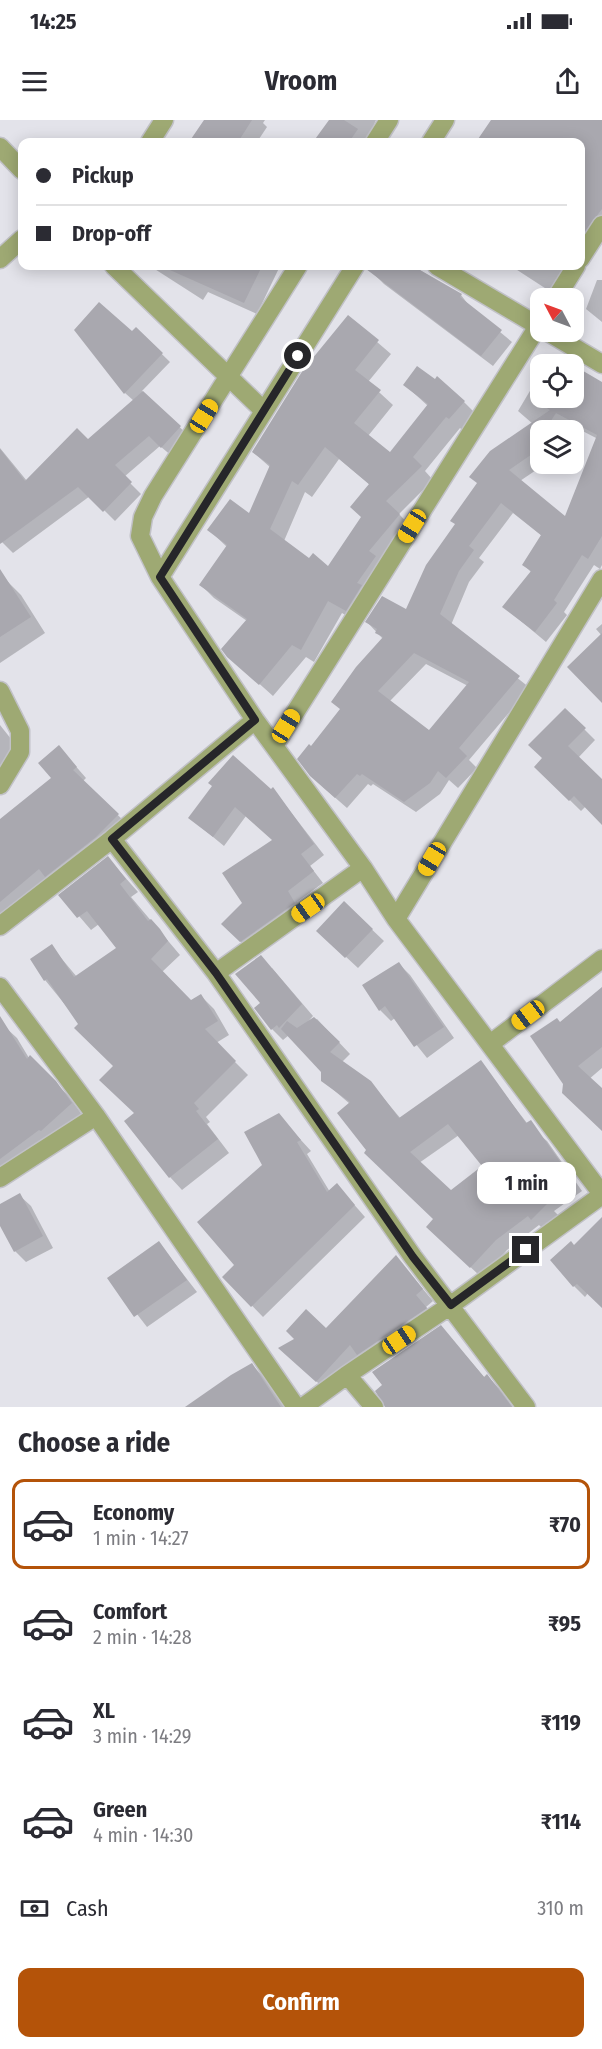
<!DOCTYPE html>
<html lang="en">
<head>
<meta charset="utf-8">
<style>
  :root { --surface:#fff; --page:#f2f2f3; --text:#2b2b33; --muted:#7c7c81; --line:#e1e1e2; --accent:#b45309 }
  body { margin:0; font-family:"Fira Sans Condensed",sans-serif; background:var(--page); color:var(--text); height:100vh; display:flex; flex-direction:column; font-size:22px; white-space:nowrap }
  * { box-sizing:border-box; margin:0 }
  p { font-size:20px; color:var(--muted) }
  .icon { flex:none; width:33px; height:33px; fill:none; stroke:currentColor; stroke-width:2; stroke-linecap:round; stroke-linejoin:round }
  .map { position:relative; height:1287px; overflow:hidden }
  .details { display:flex; flex-direction:column; background:var(--surface); flex:1 }
  .details>* { flex:none }
  .top-card { position:absolute; left:18px; top:18px; width:567px; height:132px; border-radius:12px; box-shadow:0 3px 15px #0003; display:grid; align-content:center; height:132px; padding:0 18px; background:var(--surface) }
  .needle { width:39px; rotate:311deg }
  .tools { position:absolute; left:530px; top:168px; display:grid; gap:12px }
  .tools a { display:grid; place-items:center; width:54px; height:54px; border-radius:12px; background:var(--surface); box-shadow:0 3px 15px #0003; font-size:30px }
  .end { position:absolute; width:27px; height:27px; margin:-14px; border:8px solid #262629; background:#fff; box-shadow:0 0 0 3px #fff }
  .from { border-radius:50% }
  .bubble { position:absolute; height:42px; border-radius:12px; background:var(--surface); box-shadow:0 3px 15px #0003; font-size:20px; font-weight:700; line-height:42px; text-align:center }
  .car { position:absolute; width:18px; height:36px; margin:-18px -9px; border-radius:8px; box-shadow:0 0 4px 2px #0007; background:linear-gradient(#f5c518 24%,#345 0 40%,#f5c518 0 76%,#345 0 86%,#f5c518 0) }
  .top-card b { display:flex; align-items:center; gap:21px; height:57px; font-size:22px }
  .top-card b+b { border-top:2px solid var(--line) }
  .top-card i { width:15px; height:15px; background:var(--text) }
  ul { padding:0; list-style:none }
  li { display:flex; align-items:center; gap:18px; height:90px; margin:0 12px 9px; padding:0 6px; border:3px solid transparent; border-radius:12px }
  li div { flex:1 }
  li b { display:block; font-size:22px }
  li em { font-style:normal; font-weight:700 }
  li.current { border-color:var(--accent) }
  li>.icon { width:54px; height:54px; stroke-width:1.5 }
  h2 { padding:0 18px; font-size:27px; line-height:72px }
  .pay { display:flex; align-items:center; gap:15px; height:66px; padding:0 18px; font-size:22px }
  .pay p { margin-inline-start:auto }
  .action { display:flex; gap:12px; margin-top:auto; padding:12px 18px }
  .action a { flex:1; height:69px; border-radius:12px; background:var(--accent); color:#fff; font-size:24px; font-weight:700; line-height:69px; text-align:center }
  .status { display:flex; justify-content:space-between; align-items:center; height:42px; padding:0 30px; background:var(--surface); direction:ltr }
  .status svg { height:16px; fill:currentColor }
  header { display:flex; justify-content:space-between; align-items:center; height:78px; padding:0 18px; background:var(--surface); font-size:27px; font-weight:700 }
  .map>svg:first-child { display:block }
  .shadow { fill:#0003; fill-rule:evenodd }
  .building { fill:#a9a8af; fill-rule:evenodd }
  .lines { fill:none; stroke-linecap:round; stroke-linejoin:round }
  .minor-casing { stroke:#c1c1c7; stroke-width:21 }
  .minor { stroke:#9ea973; stroke-width:18 }
  .route { stroke:#262629; stroke-width:8 }
</style>
</head>
<body>
<div class="status"><b>14:25</b><svg viewBox="0 0 49 12"><path d="M0 12V9h3v3zM5 12V6h3v6zM10 12V3h3v9zM15 12V0h3v12zM26 1h20v11H26zM47 4h2v5h-2z"/></svg></div>
<header><svg class="icon" aria-label="menu" viewBox="0 0 24 24"><path d="M4 6h16M4 12h16M4 18h16"/></svg>Vroom<svg class="icon" aria-label="share" viewBox="0 0 24 24"><path d="M12 15V3M7 8l5-5 5 5M5 13v7h14v-7"/></svg></header>
<div class="map">
<svg width="602" height="1287" viewBox="0 0 602 1287">
  <rect width="100%" height="100%" fill="#e3e3ea"/>
  <path class="shadow" d="M205,0H265L263,3L267,7L257,22H191Z
    M330,0H376L367,21L369,22H314Z
    M493,0H602V112L580,126V22H478Z
    M150,146H280L257,194L208,172L203,180Z
    M378,146H413L461,175L471,188L512,222L493,246L384,164L373,153Z
    M511,146H568L551,172Z
    M597,160H602V202L586,189Z
    M348,197L391,234L368,262L393,285L368,316L391,334L428,286L405,265L464,282L477,295L463,311L460,308L425,351L433,360L399,394L412,408L359,503L342,493L314,542L306,537L273,576L228,536L247,501L214,478L201,465L227,427L209,410L250,396L271,348L253,332ZM339,339L370,365L362,398L328,449L309,440L284,421L305,372L312,377Z
    M136,209L170,242L142,271L191,318L173,337L160,326L124,357L141,374L115,401L90,376L13,433L0,420V328L27,361L88,321L134,281L125,273L132,213Z
    M552,234L570,244H546Z
    M573,247L602,273V445L600,449L594,445L564,492L567,495L546,522L504,487L532,453L524,445L542,416L513,393L479,438L484,442L469,462L451,505L530,568L469,640L477,648L458,668L449,660L440,674L416,692L373,664L371,666L368,664L347,688L323,667L311,628L341,590L383,519L367,502L407,491L533,304L518,291L540,254V278H573ZM567,303L598,319L565,398L520,361L545,344H540V310H562ZM426,544L468,566L429,612L390,581Z
    M6,460L21,475L45,513L0,543V464Z
    M602,504V581V516L596,509Z
    M565,590L595,620L578,638L602,662V702L586,686L581,691L536,647L543,638Z
    M0,605L19,629L0,653Z
    M59,627L86,658L83,661L128,705L0,801V701L53,658Z
    M273,669L324,735L310,746L323,763L297,782L304,794L251,832L223,804L244,783L273,720L246,696L224,726L190,698Z
    M108,738L138,772L131,777L180,835L162,852L191,882L201,876L214,889L229,915L216,923L248,955L206,997L210,1002L207,1004L229,1033L182,1070L170,1057L136,994L115,946L45,860L51,826L77,857L119,829L99,804L91,810L61,775Z
    M344,783L384,821L358,848L318,811Z
    M399,844L410,855L454,918L427,938L395,898L391,901L380,890Z
    M272,848L313,896L304,906L317,899L350,934L342,942L370,962L401,999L480,942L530,1007L547,1021L582,1071L554,1091L558,1095L543,1109L539,1105L507,1130L482,1158L439,1117L435,1100L368,1030L350,984L322,960V951L289,915L283,920L272,909L262,883ZM459,1015L484,1046L450,1072L419,1043Z
    M602,881V948L574,972L561,904Z
    M4,906L17,918L29,938L68,975L83,996L0,1060V908Z
    M278,995L311,1031L307,1034L330,1072L337,1065L365,1097L263,1197L224,1157L236,1145Z
    M19,1075L31,1086L53,1128L26,1142L15,1131L0,1103V1086Z
    M159,1123L197,1172L147,1207L109,1158Z
    M575,1127L602,1134V1186L588,1173L585,1177L574,1166Z
    M396,1137L433,1181L426,1187L437,1200L328,1272L292,1239L326,1210Z
    M441,1207L485,1258L487,1256L500,1269L513,1287H386Z
    M252,1245L263,1256L284,1287H211Z"/>
  <path class="building" d="M204,0H252L238,22H189Z
    M329,0H344L358,9L349,22H313Z
    M491,0H602V89L580,118V22H476Z
    M161,146H262L244,183Z
    M366,146H413L462,174L460,177L502,210L481,236L366,149Z
    M99,182L132,211L136,207L163,233L124,274L74,210Z
    M348,195L379,220L355,250L381,270L354,303L390,332L428,284L403,265L417,246L435,259L437,256L465,281L449,299L446,297L413,337L422,346L386,381L400,394L369,431L376,436L357,463L362,465L346,491L328,481L301,530L292,525L259,565L227,537L221,529L247,499L199,465L227,425L207,410L230,379L249,393L270,345L252,332L303,250ZM325,327L369,364L350,387L361,397L328,446L313,433L309,438L270,409L292,361L298,365Z
    M573,245L602,262V416L588,439L582,435L554,480L557,483L535,512L502,487L531,451L522,445L541,415L501,383L469,426L474,430L459,451L440,494L520,556L459,628L467,636L446,658L438,651L430,663L404,682L362,654L360,656L357,654L335,678L310,656L297,639L309,624L311,626L340,589L331,582L356,547L383,517L375,513L377,509L365,502L382,476L406,489L426,445L455,404L450,401L477,363L469,357L490,331L550,290L545,287L549,278H573ZM556,293L597,315L565,396L509,350L538,330L535,327L540,319V310H545ZM414,533L469,562L429,610L378,571Z
    M143,271L181,306L161,328L149,316L115,345L132,362L103,392L78,367L0,424V329L25,361L77,308L88,319Z
    M0,449L31,497L0,517Z
    M602,513V583L567,547Z
    M565,588L586,608L568,626L602,659V705L574,676L569,681L534,647L542,638L528,625Z
    M59,625L77,647L73,650L119,694L96,717L45,757L39,749L0,782V699L51,658L38,643Z
    M233,635L271,669L273,667L314,724L301,734L314,751L288,771L295,783L240,822L221,804L242,783L222,753L272,720L235,687L213,717L188,698L212,666L208,663Z
    M108,736L126,759L120,764L148,801L151,799L160,809L168,821L151,839L191,880L201,874L218,901L205,909L236,941L194,983L199,989L196,991L218,1019L169,1058L124,1001L134,993L99,960L113,946L74,908L78,904L47,859L44,861L30,839L52,824L74,857L116,828L87,791L77,798L58,775Z
    M344,781L373,809L345,838L316,811Z
    M261,835L302,884L279,908L277,905L271,910L254,888L260,883L235,854Z
    M399,842L444,907L414,927L385,886L379,891L362,865Z
    M602,867V927L578,946L602,968V1011L562,973L563,964L530,916L557,898L560,902Z
    M0,896L27,939L30,935L56,961L72,983L41,1011L39,1010L0,1039Z
    M314,897L340,922L330,932L371,961L399,998L481,940L526,1003L531,1000L572,1059L544,1079L548,1083L531,1100L528,1096L496,1120L470,1148L426,1107L433,1099L364,1033L366,1030L337,993L350,982L321,961V952L281,909L287,901L297,908ZM448,1004L482,1046L451,1070L410,1032Z
    M279,993L301,1020L297,1022L327,1072L337,1063L355,1085L251,1187L222,1157L234,1145L197,1102L262,1045L244,1012Z
    M20,1073L43,1116L14,1132L0,1106V1084Z
    M602,1097V1188L577,1164L573,1167L550,1140L571,1121L574,1125Z
    M159,1121L187,1160L134,1197L107,1158Z
    M396,1135L423,1169L416,1175L427,1188L357,1235L350,1225L316,1262L278,1228L294,1219L286,1211L306,1189L326,1208Z
    M441,1205L484,1257L487,1254L512,1287H385L375,1271L382,1265L372,1252Z
    M252,1243L281,1287H185L231,1255Z"/>
  <g class="lines">
    <g class="minor-casing">
      <path id="minor" d="M150,22L164,0
        M375,22L389,0
        M431,22L445,0
        M0,27L22,50
        M0,139L22,119
        M580,139L602,105
        M114,146L264,291
        M298,146L153,376L143,397L140,416L160,457L255,600L363,748L396,799L602,1074
        M437,146L540,207
        M556,178L576,146
        M548,212L602,244
        M160,457L355,146
        M0,571L20,611V632L0,665
        M274,626L540,203
        M112,719L216,853
        M363,748L216,853L413,1137L526,1287
        M396,799L602,459
        M0,806L112,719L255,600
        M0,867L96,996L296,1287
        M490,924L602,839
        M0,1058L96,996
        M303,1287L347,1255
        M374,1287L347,1255L451,1185L602,1075"/>
    </g>
    <use href="#minor" class="minor"/>
  </g>
  <g class="lines">
    <path class="route" d="M298,236L160,457L255,600L112,719L216,853L413,1137L451,1185L526,1130"/>
  </g>
</svg>
<div class="tools">
<a><svg class="needle" viewBox="-14 -14 28 28"><path d="M0-13l5 13h-10z" fill="#e53935"/><path d="M0 13l5-13h-10z" fill="#7c7c81"/></svg></a>
<a><svg class="icon" aria-label="locate" viewBox="0 0 24 24"><circle cx="12" cy="12" r="6"/><path d="M12 2v4M12 18v4M2 12h4M18 12h4"/></svg></a>
<a><svg class="icon" aria-label="layers" viewBox="0 0 24 24"><path d="M12 4l9 5-9 5-9-5zM3 14l9 5 9-5"/></svg></a>
</div>
<i class="end from" style="left:298px;top:236px"></i>
<i class="end" style="left:526px;top:1130px"></i>
<div class="bubble" style="left:477px;top:1042px;width:99px">1 min</div>
<i class="car" style="left:204px;top:296px;rotate:32deg"></i>
<i class="car" style="left:412px;top:406px;rotate:212deg"></i>
<i class="car" style="left:286px;top:606px;rotate:32deg"></i>
<i class="car" style="left:432px;top:739px;rotate:211deg"></i>
<i class="car" style="left:308px;top:788px;rotate:235deg"></i>
<i class="car" style="left:528px;top:895px;rotate:233deg"></i>
<i class="car" style="left:399px;top:1220px;rotate:56deg"></i>
<div class="top-card">
<b><i class="from"></i>Pickup</b>
<b><i></i>Drop-off</b>
</div>
</div>
<section class="details">
<h2>Choose a ride</h2>
<ul>
<li class="current"><svg class="icon" aria-label="car" viewBox="0 0 24 24"><path d="M5 17H2v-5l4-1 3-4h7l3 4 3 1v5h-3M9 17h6M6 11h13"/><circle cx="7" cy="17" r="2"/><circle cx="17" cy="17" r="2"/></svg><div><b>Economy</b><p>1 min · 14:27</p></div><em>₹70</em></li>
<li><svg class="icon" aria-label="car" viewBox="0 0 24 24"><path d="M5 17H2v-5l4-1 3-4h7l3 4 3 1v5h-3M9 17h6M6 11h13"/><circle cx="7" cy="17" r="2"/><circle cx="17" cy="17" r="2"/></svg><div><b>Comfort</b><p>2 min · 14:28</p></div><em>₹95</em></li>
<li><svg class="icon" aria-label="car" viewBox="0 0 24 24"><path d="M5 17H2v-5l4-1 3-4h7l3 4 3 1v5h-3M9 17h6M6 11h13"/><circle cx="7" cy="17" r="2"/><circle cx="17" cy="17" r="2"/></svg><div><b>XL</b><p>3 min · 14:29</p></div><em>₹119</em></li>
<li><svg class="icon" aria-label="car" viewBox="0 0 24 24"><path d="M5 17H2v-5l4-1 3-4h7l3 4 3 1v5h-3M9 17h6M6 11h13"/><circle cx="7" cy="17" r="2"/><circle cx="17" cy="17" r="2"/></svg><div><b>Green</b><p>4 min · 14:30</p></div><em>₹114</em></li>
</ul>
<div class="pay"><svg class="icon" aria-label="cash" viewBox="0 0 24 24"><path d="M3 7h18v10H3z"/><circle cx="12" cy="12" r="2"/></svg>Cash<p>310 m</p></div>
<div class="action"><a>Confirm</a></div>
</section>
</body>
</html>
